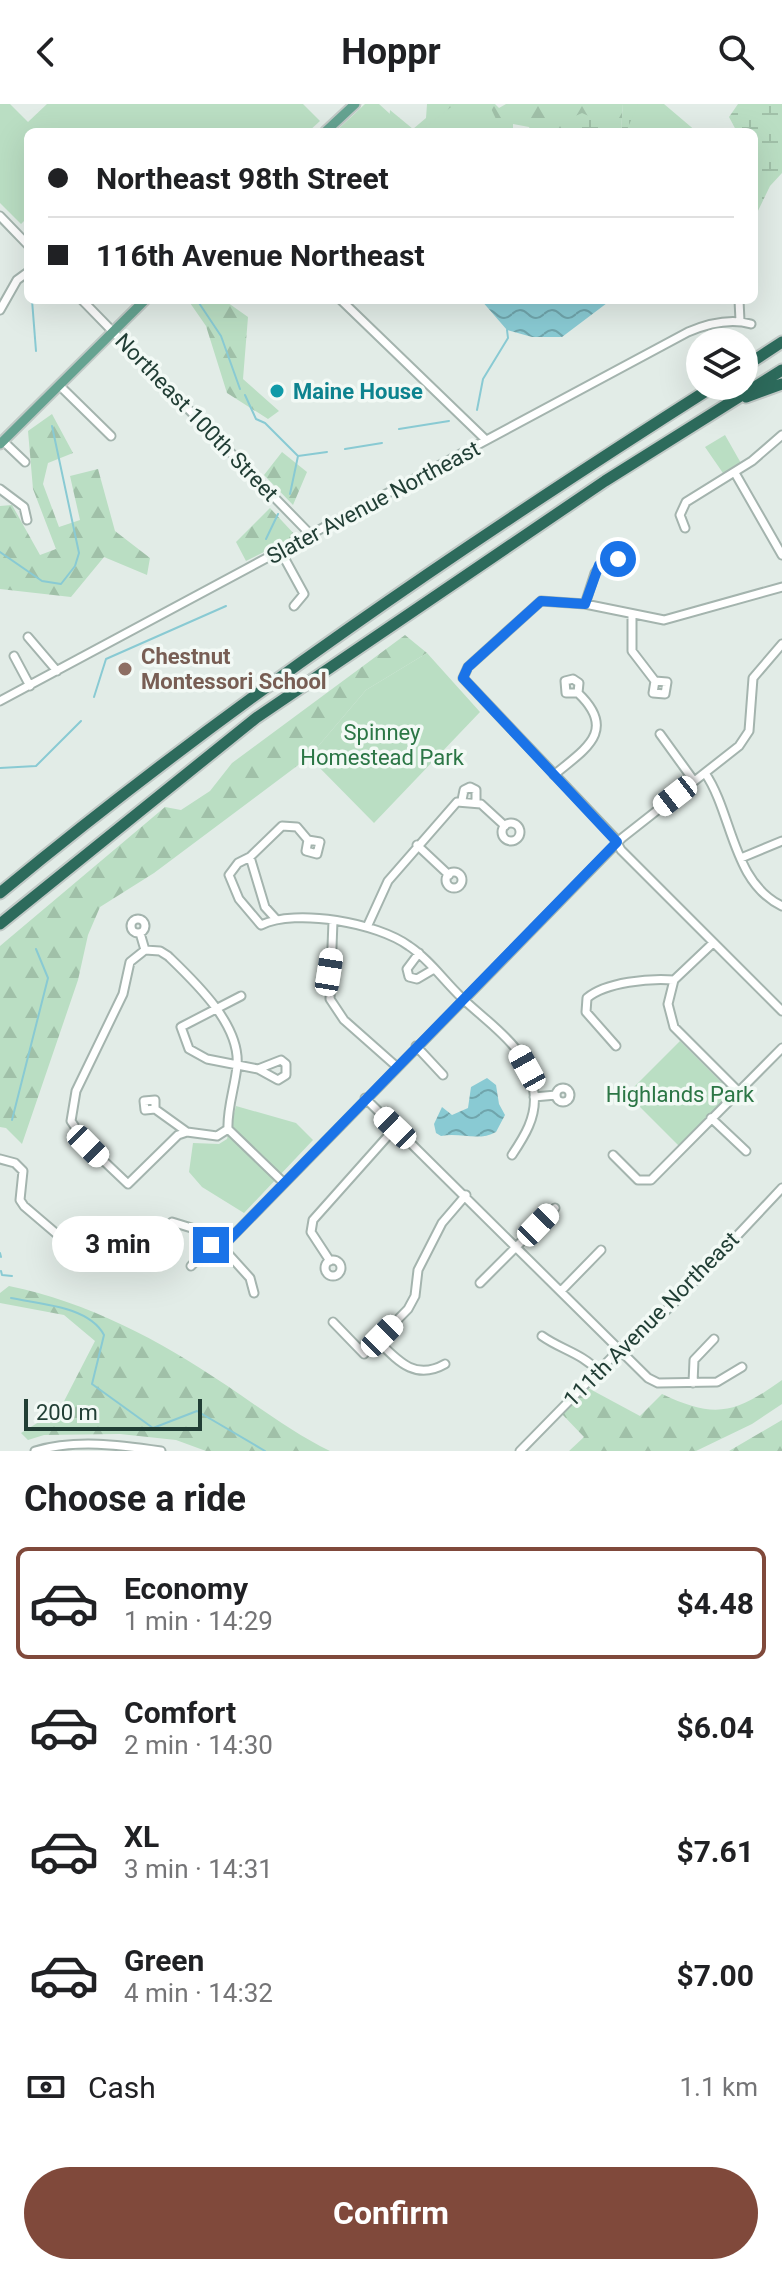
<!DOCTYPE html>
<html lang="en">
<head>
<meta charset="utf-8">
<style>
  :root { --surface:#fff; --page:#f6f6f6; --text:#202124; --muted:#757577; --line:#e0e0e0; --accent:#80493b }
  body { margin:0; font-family:Roboto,sans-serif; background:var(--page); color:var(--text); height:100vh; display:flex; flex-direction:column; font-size:30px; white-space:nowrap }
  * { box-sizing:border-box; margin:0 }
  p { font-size:26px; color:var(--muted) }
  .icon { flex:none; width:44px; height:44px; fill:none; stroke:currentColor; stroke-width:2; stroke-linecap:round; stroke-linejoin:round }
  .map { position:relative; height:1347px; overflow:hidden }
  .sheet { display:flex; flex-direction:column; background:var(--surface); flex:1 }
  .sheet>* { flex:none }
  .banner { position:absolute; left:24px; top:24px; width:734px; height:176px; border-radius:12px; box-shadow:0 8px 32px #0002; display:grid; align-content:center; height:176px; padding:0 24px; background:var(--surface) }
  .controls { position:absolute; left:686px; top:224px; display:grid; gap:16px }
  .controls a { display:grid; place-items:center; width:72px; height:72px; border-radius:50%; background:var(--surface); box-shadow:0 8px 32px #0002; font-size:40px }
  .scale { position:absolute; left:24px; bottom:20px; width:178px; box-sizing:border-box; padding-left:8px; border:4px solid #213e35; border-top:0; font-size:22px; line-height:28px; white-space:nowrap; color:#213e35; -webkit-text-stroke:6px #f2f9f5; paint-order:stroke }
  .end { position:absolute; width:36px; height:36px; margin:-18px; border:10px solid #1a73e8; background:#fff; box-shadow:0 0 0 4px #fff }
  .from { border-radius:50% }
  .bubble { position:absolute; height:56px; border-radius:28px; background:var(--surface); box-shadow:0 8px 32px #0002; font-size:26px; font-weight:700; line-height:56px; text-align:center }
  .car { position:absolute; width:24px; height:48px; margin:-24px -12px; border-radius:10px; box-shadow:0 0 6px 2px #0007; background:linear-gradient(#fff 24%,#345 0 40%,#fff 0 76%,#345 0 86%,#fff 0) }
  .banner b { display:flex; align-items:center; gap:28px; height:76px; font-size:30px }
  .banner b+b { border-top:2px solid var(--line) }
  .banner i { width:20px; height:20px; background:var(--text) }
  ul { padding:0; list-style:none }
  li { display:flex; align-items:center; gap:24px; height:112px; margin:0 16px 12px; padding:0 8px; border:4px solid transparent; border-radius:12px }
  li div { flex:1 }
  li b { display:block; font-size:30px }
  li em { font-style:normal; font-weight:700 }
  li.on { border-color:var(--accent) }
  li>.icon { width:72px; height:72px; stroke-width:1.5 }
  h2 { padding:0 24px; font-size:36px; line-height:96px }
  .pay { display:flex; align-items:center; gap:20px; height:88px; padding:0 24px; font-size:30px }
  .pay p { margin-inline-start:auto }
  .button { display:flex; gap:16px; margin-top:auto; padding:16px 24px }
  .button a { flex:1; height:92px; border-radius:48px; background:var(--accent); color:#fff; font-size:32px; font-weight:700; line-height:92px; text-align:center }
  header { display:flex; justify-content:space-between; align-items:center; height:104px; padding:0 24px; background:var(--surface); font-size:36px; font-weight:700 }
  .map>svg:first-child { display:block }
  .forest { fill:url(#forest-firs) }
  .wetland { fill:url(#wetland-marsh) }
  .park { fill:#badec3 }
  .water { fill:url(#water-waves) }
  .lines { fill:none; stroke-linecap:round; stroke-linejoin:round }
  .stream { stroke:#89cad3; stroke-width:2 }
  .minor-casing { stroke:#a4b4ae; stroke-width:11 }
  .major-casing { stroke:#c1c9c6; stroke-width:13 }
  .highway-casing { stroke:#c1c9c6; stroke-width:15 }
  .minor { stroke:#fff; stroke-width:7 }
  .major { stroke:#65a391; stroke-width:9 }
  .highway { stroke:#2d6b5c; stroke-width:11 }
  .route { stroke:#1a73e8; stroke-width:10 }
  .culture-dot { fill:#0f9aa8; stroke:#f2f9f5; stroke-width:3 }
  .education-dot { fill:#8d6e63; stroke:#f2f9f5; stroke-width:3 }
  .labels { text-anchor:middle; stroke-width:7; stroke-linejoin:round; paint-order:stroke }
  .culture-label { font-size:22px; font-weight:bold; fill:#0d838f; stroke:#f2f9f5; text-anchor:start }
  .street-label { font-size:22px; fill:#213e35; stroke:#f2f9f5 }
  .education-label { font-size:22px; font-weight:bold; fill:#785e54; stroke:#f2f9f5; text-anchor:start }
  .park-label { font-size:22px; fill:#2b7645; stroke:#f2f9f5 }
</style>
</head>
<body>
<header><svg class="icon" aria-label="back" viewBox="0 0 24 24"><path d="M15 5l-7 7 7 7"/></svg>Hoppr<svg class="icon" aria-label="search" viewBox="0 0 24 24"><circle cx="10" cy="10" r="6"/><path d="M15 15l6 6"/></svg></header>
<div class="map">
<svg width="782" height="1347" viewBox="0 0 782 1347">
  <defs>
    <pattern id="forest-firs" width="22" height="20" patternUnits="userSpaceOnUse" patternTransform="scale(2)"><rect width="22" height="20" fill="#badec3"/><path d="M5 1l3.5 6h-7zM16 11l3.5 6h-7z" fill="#a0c0a8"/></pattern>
    <pattern id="wetland-marsh" width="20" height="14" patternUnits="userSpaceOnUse" patternTransform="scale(2)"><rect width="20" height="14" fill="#badec3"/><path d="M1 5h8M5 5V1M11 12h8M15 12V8" fill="none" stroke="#a0c0a8"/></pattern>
    <pattern id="water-waves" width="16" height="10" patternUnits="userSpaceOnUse" patternTransform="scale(2)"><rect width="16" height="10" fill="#89cad3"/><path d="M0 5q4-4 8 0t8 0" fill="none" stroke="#70a5ac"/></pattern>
  </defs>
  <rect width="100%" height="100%" fill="#e2ece7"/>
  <path class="forest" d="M427,0H495L499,4L506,0H623L621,27L531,28L529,23L513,20V28H397L389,19L390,6L413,25L426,14Z
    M188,196H224L248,213L243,275L279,307L268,315L227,289L206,222Z
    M52,310L73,349L48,359L43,380L59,423L80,416L70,372L98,365L115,427L150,454L147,471L104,453L71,493L0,485V402L12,401L40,451L56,445L33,385L28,327Z
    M282,348L307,368L293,401L264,371Z
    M270,404L296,432L246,457L236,438Z
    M405,531L427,549L366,586L309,653L154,769L100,803L88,831L78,876L22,1040L6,1024L0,1023V842L165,703L181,706L210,687L232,659Z
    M9,1182C88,1198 159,1236 226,1281C260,1304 293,1329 330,1347H206L176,1336L120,1330L44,1331L28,1336L21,1329L60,1305L95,1237L64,1211L0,1199V1189Z
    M782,1276V1300L752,1320L696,1347H569L584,1333L561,1309L588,1284L640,1312L662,1290C715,1315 735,1310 782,1276Z
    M782,1316V1347H729Z"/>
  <path class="wetland" d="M623,0H664L697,28H571L562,18L582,9L621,26Z
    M738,0H782V69L770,82L754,115V28H737L729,13Z"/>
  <path class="park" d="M0,0H10L28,18L47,0H303L320,17L308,28H28V113L21,120L0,99Z
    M365,0H379L410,28H335Z
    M455,0H489L502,28H419Z
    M638,0H660L690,28H626Z
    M725,331L742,361L725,372L705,343Z
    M427,549L480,608L374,719L309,653L366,586Z
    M680,937L732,989L679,1042L627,990Z
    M236,1002L296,1019L313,1036L244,1109L202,1083L189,1068L193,1039L219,1040L227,1035Z"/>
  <path class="water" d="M481,196H611L562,233H532L507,226Z
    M487,974L496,981L499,1000L505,1011L496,1028C478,1038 461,1028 441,1032L436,1029L434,1020L442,1003L452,1011L468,1004L471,983Z"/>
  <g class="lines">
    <path class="stream" d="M32,196L36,247
      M197,196L221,232L240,285
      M245,291L256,315L265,319L298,352
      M477,306L483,275L508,234L507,226
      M399,325L449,317
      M345,345L382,339
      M290,390L298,352L327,348
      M266,435L278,410
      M0,448L42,477L61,480L75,462L79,449L52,322
      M94,593L106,555L226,502
      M0,664L36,662L81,617
      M12,1016L48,874L36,845
      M0,1149L1,1153
      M1,1167L2,1171L12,1172
      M11,1194C39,1200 89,1202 104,1231L92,1280L153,1324L197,1307L265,1347"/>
    <g class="minor-casing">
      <path id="minor" d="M0,112L28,141
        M82,196L311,431
        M341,196L486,336
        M739,196L740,217
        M0,206L17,176L28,168
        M59,281L111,332
        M3,337L25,358
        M735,369L782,451
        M0,385L24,403L27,416
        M685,424L680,411L686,398L752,357L782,331
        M281,448L304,490L294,502
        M602 456a8 8 0 1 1 16 0a8 8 0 1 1-16 0Z
        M782,483L664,516L585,500L541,497L468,563L463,574L614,733L621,746L782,907
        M585,500L595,469L603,458
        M632,511V547L655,577L667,578L665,590L653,589L655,577
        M28,533L57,567
        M14,552L30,582
        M0,597L688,228C707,220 730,214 751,220
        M660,630L694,677
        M705,669C733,710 732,778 782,802
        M554,671C585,645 618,627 578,589L579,579L573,575L565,577L566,589H578
        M462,696L464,686L470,683L476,686V698
        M502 728a9 9 0 1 1 18 0a9 9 0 1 1-18 0Z
        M308,736L306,747L317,750L320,738L308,736L297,723L282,722L250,753L238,759L229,771L239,795L261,821C296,804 378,819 409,842C429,855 444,877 462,894C491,922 530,944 534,989C537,1013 524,1033 512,1051
        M417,741L449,771
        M250,753L265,803L275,814
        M741,754L782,737
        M446 776a8 8 0 1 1 16 0a8 8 0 1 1-16 0Z
        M131 822a7 7 0 1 1 14 0a7 7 0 1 1-14 0Z
        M333,817L330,895L344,916L396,962
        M367,823L388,777L457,698L481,700L505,722
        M140,829L145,846L160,847L168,852C195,878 241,921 237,962C235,983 227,1004 228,1025
        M145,846L130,858L123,890L76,987L71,1017L88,1042L128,1080L178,1031L187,1028L217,1032L228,1025
        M419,849L407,865L409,873L417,875L434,865
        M674,876L668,900L674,923L738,987
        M674,876L713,839
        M241,892L181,923L189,945L207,955L258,965L278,976L286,971V960L281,956L258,965
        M416,942L443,971
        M616,942L586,908L587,894C606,878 650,874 674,876
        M556 991a7 7 0 1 1 14 0a7 7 0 1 1-14 0Z
        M534,993L556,991
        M365,994L648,1274L658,1279L717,1278L742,1263
        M155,1005L145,1006L144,997L155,996V1005L187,1028
        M711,1014L746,1047
        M228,1025L284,1079
        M613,1051L638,1076H651L782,944
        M0,1055L15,1059L23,1067L20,1096L24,1102L92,1160
        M172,1118L198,1126L211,1141
        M222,1143L250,1174L254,1189
        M325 1164a8 8 0 1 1 16 0a8 8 0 1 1-16 0Z
        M330,1157L311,1128L313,1116L395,1024
        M191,1162L211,1141L222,1143L622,734L739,642L749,627L753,574L782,540
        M480,1179L555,1104
        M561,1187L601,1146
        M333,1218L364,1250L408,1205L415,1192L418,1166L442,1119L466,1091
        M542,1232C560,1245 583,1250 598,1267
        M377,1236C398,1257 415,1277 445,1260
        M693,1279L694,1256L714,1235
        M35,1347C76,1335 119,1341 161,1347
        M520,1347L619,1246L670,1203L782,1084"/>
    </g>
    <g class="major-casing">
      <path id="major" d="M325,28L355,0
        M0,340L145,196"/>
    </g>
    <g class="highway-casing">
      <path id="highway" d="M744,263L782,238
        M746,293L782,280
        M0,789C226,602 467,439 714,282
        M0,820L256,614L605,377L782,266"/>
    </g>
    <use href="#minor" class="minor"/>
    <use href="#major" class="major"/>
    <use href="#highway" class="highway"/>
  </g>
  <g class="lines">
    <path class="route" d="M211,1141L222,1143L617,738L463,574L468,563L541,497L585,500L599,461L603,458L612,463L618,455"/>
  </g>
  <circle class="culture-dot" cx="277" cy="287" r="8"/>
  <circle class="education-dot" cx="125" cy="565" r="8"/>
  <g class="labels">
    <g class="culture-label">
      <text x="293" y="295">Maine House</text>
    </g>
    <g class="street-label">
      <text transform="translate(197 313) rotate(46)" y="8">Northeast 100th Street</text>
      <text transform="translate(373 398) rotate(-28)" y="8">Slater Avenue Northeast</text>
      <text transform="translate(651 1215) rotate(-45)" y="8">111th Avenue Northeast</text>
    </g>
    <g class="education-label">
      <text x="141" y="560">Chestnut<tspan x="141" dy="25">Montessori School</tspan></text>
    </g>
    <g class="park-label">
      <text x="382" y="636">Spinney<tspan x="382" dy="25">Homestead Park</tspan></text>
      <text x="680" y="998">Highlands Park</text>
    </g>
  </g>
</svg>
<div class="controls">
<a><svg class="icon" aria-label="layers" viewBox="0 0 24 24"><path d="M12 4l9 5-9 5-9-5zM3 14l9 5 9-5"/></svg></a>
</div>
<div class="scale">200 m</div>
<i class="end from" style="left:618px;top:455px"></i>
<i class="end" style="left:211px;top:1141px"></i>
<div class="bubble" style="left:52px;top:1112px;width:132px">3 min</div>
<i class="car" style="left:675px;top:692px;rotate:232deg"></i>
<i class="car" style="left:329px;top:868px;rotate:9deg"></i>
<i class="car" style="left:527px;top:964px;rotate:331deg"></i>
<i class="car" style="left:395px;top:1024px;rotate:314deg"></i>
<i class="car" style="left:88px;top:1042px;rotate:135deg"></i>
<i class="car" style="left:538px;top:1121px;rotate:44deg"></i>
<i class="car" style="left:382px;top:1232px;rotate:45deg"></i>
<div class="banner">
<b><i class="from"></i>Northeast 98th Street</b>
<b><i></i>116th Avenue Northeast</b>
</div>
</div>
<section class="sheet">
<h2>Choose a ride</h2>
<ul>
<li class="on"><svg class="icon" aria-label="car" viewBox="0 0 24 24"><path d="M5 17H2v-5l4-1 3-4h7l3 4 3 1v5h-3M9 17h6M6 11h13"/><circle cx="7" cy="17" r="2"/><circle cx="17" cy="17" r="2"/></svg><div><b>Economy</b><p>1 min · 14:29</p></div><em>$4.48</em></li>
<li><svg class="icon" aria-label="car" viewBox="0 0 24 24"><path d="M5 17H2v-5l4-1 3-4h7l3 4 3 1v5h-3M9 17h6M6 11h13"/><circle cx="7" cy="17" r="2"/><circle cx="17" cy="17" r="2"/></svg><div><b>Comfort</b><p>2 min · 14:30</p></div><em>$6.04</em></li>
<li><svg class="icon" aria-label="car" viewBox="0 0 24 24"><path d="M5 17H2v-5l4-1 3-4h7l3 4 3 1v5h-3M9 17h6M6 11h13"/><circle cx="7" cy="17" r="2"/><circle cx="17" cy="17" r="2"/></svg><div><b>XL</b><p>3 min · 14:31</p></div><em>$7.61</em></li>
<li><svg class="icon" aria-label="car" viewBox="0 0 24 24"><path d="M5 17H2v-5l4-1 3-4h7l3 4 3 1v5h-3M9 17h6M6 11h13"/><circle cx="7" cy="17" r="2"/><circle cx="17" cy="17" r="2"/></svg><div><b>Green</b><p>4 min · 14:32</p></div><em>$7.00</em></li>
</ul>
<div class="pay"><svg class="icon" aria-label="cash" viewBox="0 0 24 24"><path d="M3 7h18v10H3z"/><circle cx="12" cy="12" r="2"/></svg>Cash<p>1.1 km</p></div>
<div class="button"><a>Confirm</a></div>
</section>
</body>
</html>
